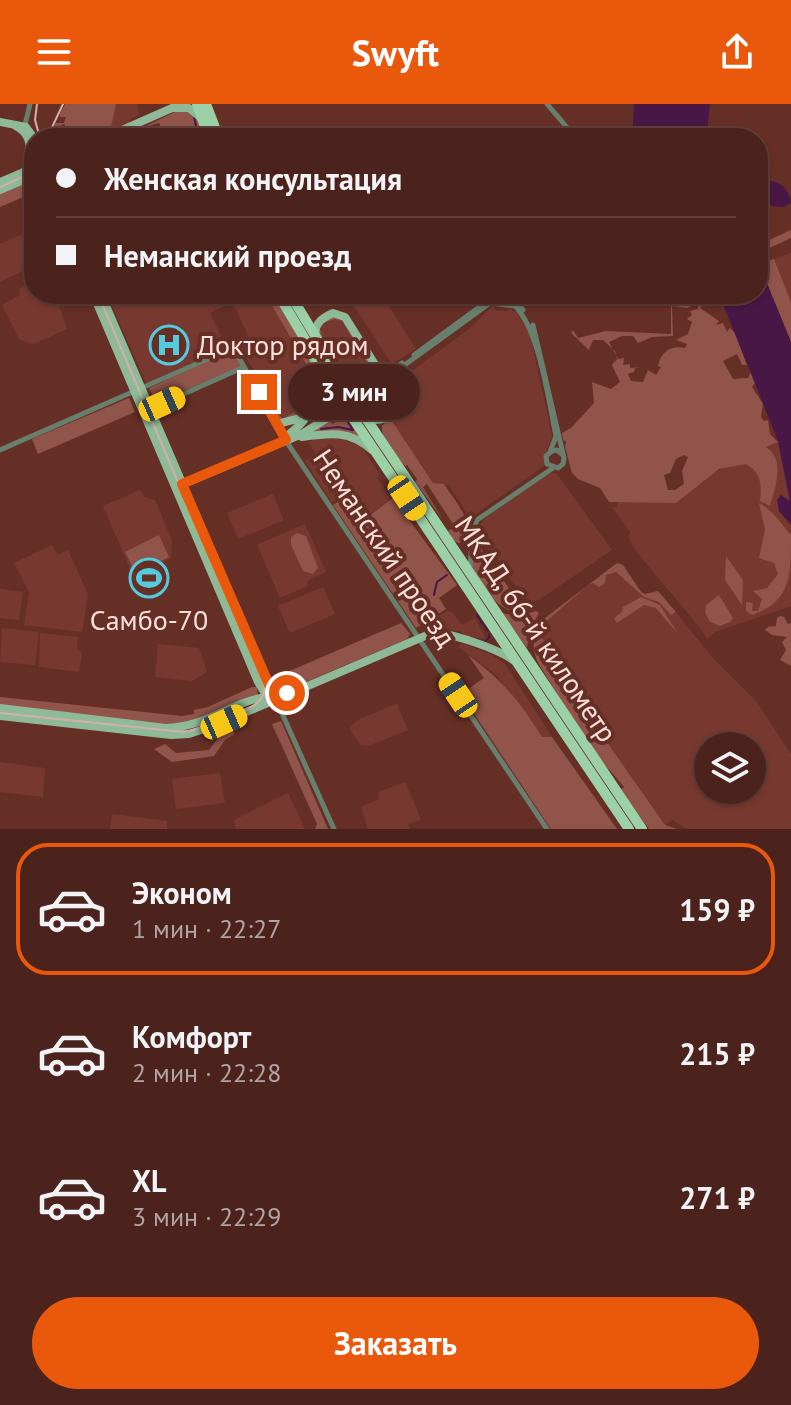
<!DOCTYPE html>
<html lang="ru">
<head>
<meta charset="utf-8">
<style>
  :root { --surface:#4c231c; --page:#562f29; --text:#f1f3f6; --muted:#b2a4a3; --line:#63403b; --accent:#ea580c }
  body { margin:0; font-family:"PT Sans",sans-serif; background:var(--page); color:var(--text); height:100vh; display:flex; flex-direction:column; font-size:30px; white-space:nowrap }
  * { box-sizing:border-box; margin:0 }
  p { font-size:26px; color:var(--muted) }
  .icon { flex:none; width:44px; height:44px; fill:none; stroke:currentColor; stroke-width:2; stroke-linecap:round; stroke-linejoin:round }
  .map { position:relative; height:725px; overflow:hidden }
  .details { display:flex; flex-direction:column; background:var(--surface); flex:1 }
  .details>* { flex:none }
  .hud { position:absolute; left:24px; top:24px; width:744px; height:176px; border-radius:32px; box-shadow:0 2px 6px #0004,0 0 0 2px var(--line); display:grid; align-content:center; height:176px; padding:0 32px; background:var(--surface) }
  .fabs { position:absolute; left:694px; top:628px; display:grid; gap:16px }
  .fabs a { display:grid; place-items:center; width:72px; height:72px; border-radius:50%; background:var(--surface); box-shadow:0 2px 6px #0004,0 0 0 2px var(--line); font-size:40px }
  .end { position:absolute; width:36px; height:36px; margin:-18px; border:10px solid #ea580c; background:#fff; box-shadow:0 0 0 4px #fff }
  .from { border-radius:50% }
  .bubble { position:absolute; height:56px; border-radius:28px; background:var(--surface); box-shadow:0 2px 6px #0004,0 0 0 2px var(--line); font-size:26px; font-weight:700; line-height:56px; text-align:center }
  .car { position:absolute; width:24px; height:48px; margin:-24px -12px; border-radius:10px; box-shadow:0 0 6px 2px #0007; background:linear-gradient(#f5c518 24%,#345 0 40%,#f5c518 0 76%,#345 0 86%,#f5c518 0) }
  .hud b { display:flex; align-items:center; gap:28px; height:76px; font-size:30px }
  .hud b+b { border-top:2px solid var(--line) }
  .hud i { width:20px; height:20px; background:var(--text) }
  ul { padding:14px 0 0; list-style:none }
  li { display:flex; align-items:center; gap:24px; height:132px; margin:0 16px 12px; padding:0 16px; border:4px solid transparent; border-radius:32px }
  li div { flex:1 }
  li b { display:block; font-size:30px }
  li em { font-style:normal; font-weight:700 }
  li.on { border-color:var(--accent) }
  li>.icon { width:72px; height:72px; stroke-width:1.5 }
  .button { display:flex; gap:16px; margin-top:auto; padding:16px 32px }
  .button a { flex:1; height:92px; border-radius:48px; background:var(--accent); color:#fff; font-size:32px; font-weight:700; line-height:92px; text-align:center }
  header { display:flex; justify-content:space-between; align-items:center; height:104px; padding:0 32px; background:var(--accent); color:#fff; font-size:36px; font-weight:700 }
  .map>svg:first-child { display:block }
  .built { fill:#77392f; fill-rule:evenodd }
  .green { fill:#90544a; fill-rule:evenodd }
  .water { fill:#481745 }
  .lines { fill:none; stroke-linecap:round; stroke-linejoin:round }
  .stream { stroke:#481745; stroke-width:2 }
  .minor { stroke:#697f6d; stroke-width:5 }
  .major { stroke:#8eba97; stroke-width:8 }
  .highway { stroke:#9cd1a7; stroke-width:10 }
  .tram { stroke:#d4afa9; stroke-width:2 }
  .major-bridge { stroke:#8eba97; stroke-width:8 }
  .route { stroke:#ea580c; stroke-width:10 }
  .labels { text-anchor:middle; stroke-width:8; stroke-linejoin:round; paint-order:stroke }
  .poi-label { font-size:28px; fill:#fee1dc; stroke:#662f26; text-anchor:start }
  .street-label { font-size:28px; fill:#fee1dc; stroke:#662f26 }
</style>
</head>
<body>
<header><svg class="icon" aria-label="menu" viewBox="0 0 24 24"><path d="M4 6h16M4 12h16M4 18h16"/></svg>Swyft<svg class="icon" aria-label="share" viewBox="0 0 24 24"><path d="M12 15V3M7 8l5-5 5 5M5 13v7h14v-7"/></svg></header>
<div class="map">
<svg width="791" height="725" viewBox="0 0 791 725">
  <rect width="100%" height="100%" fill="#662f26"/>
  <path class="built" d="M116,0H137L139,11L130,15V18L90,34H72L74,29L87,22L101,26L111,24Z
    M30,127L34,136V162L0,178V140Z
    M791,149V198L774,155Z
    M34,175V190H55L67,225L32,241L19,235L2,201L20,191L19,185Z
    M107,190H265L309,265L313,278L309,301L304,309L282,315L238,240L249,234L234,201L228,200L210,209L226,242L216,251L147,281Z
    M346,190H381L416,245L392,260Z
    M493,202L496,207H506L511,204L514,208L517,206L528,222L552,332L545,350V361L470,414L449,381L433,379L392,317L414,304L421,293L420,281L412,267L469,225Z
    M335,214L341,216L372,267L353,281L321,231V222Z
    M338,333L360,340L380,371L377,374L392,395L365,413L348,389L332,399L305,357L316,350L308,338L318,334Z
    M778,338L790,398L779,407L791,421V502L715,528L707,535L702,526L635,446L628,432L631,429L612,403H617L618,394L673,388Z
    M556,369L612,446L539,496L528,499L522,493L478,426L479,422L484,415L546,370Z
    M140,386L145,393L155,396L172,436L171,454L134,474L103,402Z
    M273,390L284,416L238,435L227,409Z
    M305,420L326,468L307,477L308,482L280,494L257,441Z
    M52,441L58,451L68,446L88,490L82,528L24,521L29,488L14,459Z
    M617,459L623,461L643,490L659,488L714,555L756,597L791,650V725H686L673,716L665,721L602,631V627L536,528L547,512ZM708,642H752V686H708Z
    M323,483L335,510L290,529L278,502Z
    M0,485L23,488L19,516L0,514Z
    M447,507L452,508L462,521L475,514L486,535L465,532L461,527L431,525L428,518Z
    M2,524L39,528L35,561L0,558Z
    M40,529L78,533L77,544L82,549L79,568L39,563Z
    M462,539L492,551L505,560L552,633H542L495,570L458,543Z
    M158,540L199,544L207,568L192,577L155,573Z
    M397,599L408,626L368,642L361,641L349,624L358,616Z
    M0,658L45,664L43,693L0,688Z
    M220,669L225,699L176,705L172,675Z
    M405,678L421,715L408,721L410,725H368L361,703L379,695L378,688Z
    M288,689L305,725H236L234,716Z
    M112,710L167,717V725H110Z"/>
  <path class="green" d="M65,0H116L111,24L97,28L95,23L87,22L71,33L64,20L56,24L48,34L56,19H64L66,13H60V10Z
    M181,5L196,12L201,24L193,28L199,34H157L165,31L159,19L142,24Z
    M26,78H34L33,89L0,103V89Z
    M791,126V134L763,147L766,158L774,155L791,198V238L759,160L758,141Z
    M265,190H273C291,226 338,274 304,313L279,316L265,290L266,288L282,315L301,305L304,309C313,294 314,281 309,265Z
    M677,190H701L703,200L700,204L719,217L716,221L723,219L727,228L730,224L735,229L747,261H742L737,250L723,257L733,275L748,274L751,267L755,279L752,283L763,300L761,313L764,317L768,316L770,330L778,338L766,343C786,356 775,383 770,402L760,397C762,381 761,368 746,360L719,365L676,399L609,398L600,384L578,375L572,369L565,343L566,337L563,336L562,329L571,324L594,299L592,278L611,285L620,278L612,261L617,255L615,247L603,236H593L589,246L571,229L573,226L578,234L606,227L671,230V192ZM698,198V205L690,207L692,211L687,215L692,218L688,230L676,236L687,240L685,244C670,241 661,248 658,262L661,263L656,271L648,266L643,278L631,277L628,270L634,268L635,264L641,263L630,264V260L623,261L624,254L618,255L609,238L622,232H633L638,239L652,233L673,232L672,202L687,204ZM684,351L688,353L682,367L684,380L675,386H668L664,371L670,369L676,355Z
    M333,212L342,214L376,270L365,280L361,276L358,280L364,292L372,294L375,292L371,286L398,270L410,283L409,296L378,316L367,307L341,268L342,266L353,281L372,267L342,217L335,215L324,219L320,225L323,234L320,235L317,224L321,219Z
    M233,246L242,262L156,299L149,284Z
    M320,273L361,334L340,327L312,329L330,315L332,320L336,318L337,314L328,301L323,303L325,306L310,317H305Z
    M129,294L135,308L38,350L32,335Z
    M390,314L433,379L444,380C454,396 475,418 466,437L459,439L453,437L448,427L455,423L427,380L423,383L443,416L415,378L417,375L407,361L405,362C396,352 381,335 382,322Z
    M350,390L366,414L393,394L457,481L439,494L446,505L416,524L333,401Z
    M759,399C773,406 781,420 791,431C791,473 791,497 752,511L746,507V498L753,499L752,507H758L762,495L753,487L767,484L778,470L774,459L759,454L765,425Z
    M297,429L306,432L318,464L313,470L303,467L291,441V433Z
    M159,431L169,453L136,470L125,448Z
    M475,436L520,500L527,504H536C502,520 487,486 471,462Z
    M726,452L743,476L742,501L725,476Z
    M617,459L623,461L641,488L645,490L658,487L676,508L671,511L659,498L644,493L616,468L606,471L605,479L599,483L593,479L588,481L549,515L538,528L602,627V631L665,721L677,725H649L620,686L624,683C615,671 605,662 596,650C575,620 557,589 538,559C531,542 532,529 544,515Z
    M719,491L733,514L730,518L720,522L709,517L705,507L706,501Z
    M641,493L660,501L678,530L656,504L644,501L617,519L614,514L622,508L623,503Z
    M536,507L539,509L530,526L527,544L502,509L519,512Z
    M780,512L784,513L788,520L791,519V562L780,556L786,546L782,538L787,533L772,531L765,526L768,523L776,522L777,514Z
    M401,519L410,530L407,535L282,588L276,586L271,575Z
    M468,551C503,577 519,596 542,633H552L617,725H551L461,590L484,574Z
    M252,583H257L258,591L205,616L167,621L0,602V593L182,612L194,610V606L208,603Z
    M281,617L328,725H315L317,720L272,620Z
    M232,624L235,630L225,636L214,652L172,658L154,645L165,640L176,649L209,646L225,625Z"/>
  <path class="water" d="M634,0H710L707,28L703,34H632Z
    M758,76C775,75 789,80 791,99L784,103L771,102L758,86Z
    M758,150L759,160L791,238V421L779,407L777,396L781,391L790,397L778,337L719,190H758Z"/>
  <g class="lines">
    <path class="stream" d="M194,13L196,22L193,30L197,34
      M396,275C404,276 408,284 407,292
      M362,297L370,309
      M382,311L404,297
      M321,325L338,323L353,326L343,310
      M434,491L437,478L447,471
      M477,511L488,527
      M485,537L489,534V530"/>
    <path class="minor" d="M547,0L576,34
      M24,25L30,0
      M509,190L523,206
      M533,221L564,354L563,360L558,364L547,360L546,352L552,347L557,346L563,351
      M414,251L497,190
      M395,268L490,199L515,202C539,225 549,299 556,332L550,348
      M384,271L402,259
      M148,306L244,263
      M286,337L547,725
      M0,346L217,251L222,245L231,240L277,320
      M470,463L473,427L477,416L553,364
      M276,596L334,725"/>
    <path class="major" d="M175,4H189L201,14
      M0,18L26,23L34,34
      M14,21C42,34 21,58 34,74
      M104,34L181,0
      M0,78L24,68L29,59
      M0,86L28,74L34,75
      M93,190L258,578L266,591L274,595
      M101,190L275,595
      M316,233C313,220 322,214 333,209L345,213L379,267L378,273L367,283
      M365,310L373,316C388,317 408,303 413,289L408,276L398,269L391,271L373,283
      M285,333C313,314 325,287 313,254
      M302,333C329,329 350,326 372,346
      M286,335L277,320L305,313
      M181,381L302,330L329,313
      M0,604L166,624C209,623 233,596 268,593
      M0,612L171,631L189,630L216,621L432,529C450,528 498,545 513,556"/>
    <path class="highway" d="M197,0L209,34
      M206,0L219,34
      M278,190L346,304L629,725
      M290,190L355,298L642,725"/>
    <path class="tram" d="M37,0L35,16L40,34
      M47,34L63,0
      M0,83L34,68
      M0,609L183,628C198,626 249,608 259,597C264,592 265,586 264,580L98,190"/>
    <path class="major-bridge" d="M327,310L367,283"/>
  </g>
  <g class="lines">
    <path class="route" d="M259,288L286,336L182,380L273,590L274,593L287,589"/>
  </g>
  <defs>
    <g id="hospital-ring" transform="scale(2)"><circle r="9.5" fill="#662f26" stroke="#54cade" stroke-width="1.5"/><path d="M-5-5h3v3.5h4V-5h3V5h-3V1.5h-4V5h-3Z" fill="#54cade"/></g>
    <g id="stadium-ring" transform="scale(2)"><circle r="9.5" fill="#662f26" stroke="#54cade" stroke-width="1.5"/><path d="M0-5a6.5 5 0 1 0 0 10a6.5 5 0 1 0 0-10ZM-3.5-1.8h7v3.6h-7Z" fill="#54cade"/></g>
  </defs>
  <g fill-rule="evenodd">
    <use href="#hospital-ring" x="169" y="241"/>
    <use href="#stadium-ring" x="149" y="474"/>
  </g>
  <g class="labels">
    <g class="poi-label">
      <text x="197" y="251">Доктор рядом</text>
      <text x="149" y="526" text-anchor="middle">Самбо-70</text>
    </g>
    <g class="street-label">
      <text transform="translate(385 444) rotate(56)" y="10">Неманский проезд</text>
      <text transform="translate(536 525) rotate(56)" y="10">МКАД, 66-й километр</text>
    </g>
  </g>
</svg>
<div class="fabs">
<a><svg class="icon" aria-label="layers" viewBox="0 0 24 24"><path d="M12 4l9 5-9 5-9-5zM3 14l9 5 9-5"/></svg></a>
</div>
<i class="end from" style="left:287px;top:589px"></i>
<i class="end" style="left:259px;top:288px"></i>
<div class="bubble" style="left:288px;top:260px;width:132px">3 мин</div>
<i class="car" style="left:162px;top:300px;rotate:66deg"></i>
<i class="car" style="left:407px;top:394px;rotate:146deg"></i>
<i class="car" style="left:458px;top:591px;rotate:326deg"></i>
<i class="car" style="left:224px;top:618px;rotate:66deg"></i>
<div class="hud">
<b><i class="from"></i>Женская консультация</b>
<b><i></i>Неманский проезд</b>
</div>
</div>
<section class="details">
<ul>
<li class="on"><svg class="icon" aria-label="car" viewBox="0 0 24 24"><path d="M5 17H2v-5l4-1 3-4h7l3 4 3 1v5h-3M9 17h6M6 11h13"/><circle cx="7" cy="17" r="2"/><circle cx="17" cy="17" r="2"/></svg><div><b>Эконом</b><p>1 мин · 22:27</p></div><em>159 ₽</em></li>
<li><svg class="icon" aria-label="car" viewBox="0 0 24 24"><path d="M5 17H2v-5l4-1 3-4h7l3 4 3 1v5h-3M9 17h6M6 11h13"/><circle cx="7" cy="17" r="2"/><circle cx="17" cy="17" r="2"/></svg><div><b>Комфорт</b><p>2 мин · 22:28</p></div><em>215 ₽</em></li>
<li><svg class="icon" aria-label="car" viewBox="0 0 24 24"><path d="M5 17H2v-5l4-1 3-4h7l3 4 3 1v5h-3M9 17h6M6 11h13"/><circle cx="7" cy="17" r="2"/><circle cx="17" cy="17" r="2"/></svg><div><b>XL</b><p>3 мин · 22:29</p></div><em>271 ₽</em></li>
</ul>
<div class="button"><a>Заказать</a></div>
</section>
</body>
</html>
